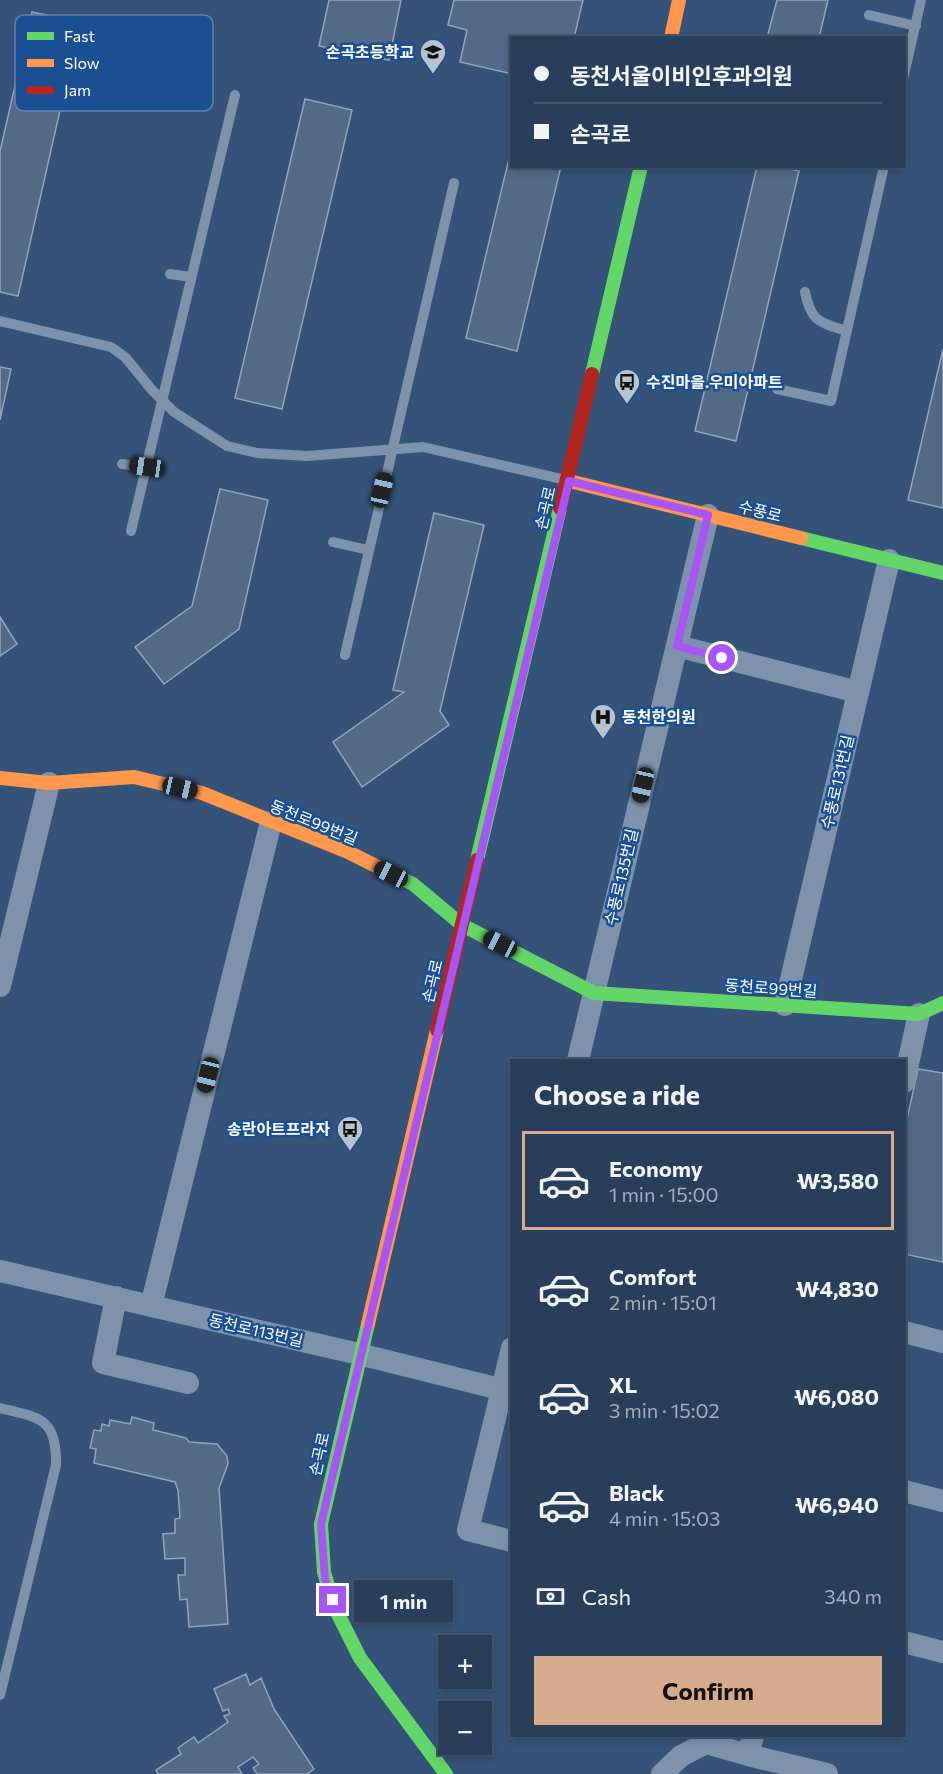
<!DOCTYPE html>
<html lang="en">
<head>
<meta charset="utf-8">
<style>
  :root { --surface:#283e5a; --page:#304560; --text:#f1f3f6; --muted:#a5aebb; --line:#445770; --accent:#d6ab8b }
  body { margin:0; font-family:Commissioner,"Noto Sans KR",sans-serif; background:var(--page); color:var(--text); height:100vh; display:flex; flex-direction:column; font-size:22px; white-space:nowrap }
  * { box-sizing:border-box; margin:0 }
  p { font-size:20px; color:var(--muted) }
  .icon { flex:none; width:33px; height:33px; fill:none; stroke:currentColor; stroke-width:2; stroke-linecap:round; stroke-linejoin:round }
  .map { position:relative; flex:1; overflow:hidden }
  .drawer { position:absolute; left:510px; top:1059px; width:396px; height:678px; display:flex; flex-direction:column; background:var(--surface); border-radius:0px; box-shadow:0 3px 9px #0003,0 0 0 2px var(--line) }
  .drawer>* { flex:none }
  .top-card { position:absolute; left:510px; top:36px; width:396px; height:132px; border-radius:0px; box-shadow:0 3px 9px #0003,0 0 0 2px var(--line); display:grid; align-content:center; height:132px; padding:0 24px; background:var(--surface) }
  .buttons { position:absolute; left:438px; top:1635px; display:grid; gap:12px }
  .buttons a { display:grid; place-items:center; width:54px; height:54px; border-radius:0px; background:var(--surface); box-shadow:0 3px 9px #0003,0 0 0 2px var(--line); font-size:30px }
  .end { position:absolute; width:27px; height:27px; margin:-14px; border:8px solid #a855f7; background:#fff; box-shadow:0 0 0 3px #fff }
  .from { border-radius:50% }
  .bubble { position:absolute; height:42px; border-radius:0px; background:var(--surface); box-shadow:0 3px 9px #0003,0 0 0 2px var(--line); font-size:20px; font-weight:700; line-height:42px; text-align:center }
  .car { position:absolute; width:18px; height:36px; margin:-18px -9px; border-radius:8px; box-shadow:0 0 4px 2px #0007; background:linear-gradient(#222 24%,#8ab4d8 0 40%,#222 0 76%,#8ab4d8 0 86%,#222 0) }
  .top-card b { display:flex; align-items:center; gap:21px; height:57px; font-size:22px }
  .top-card b+b { border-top:2px solid var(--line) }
  .top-card i { width:15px; height:15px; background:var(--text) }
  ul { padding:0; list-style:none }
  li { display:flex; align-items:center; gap:18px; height:99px; margin:0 12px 9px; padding:0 12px; border:3px solid transparent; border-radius:0px }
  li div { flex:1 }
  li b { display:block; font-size:22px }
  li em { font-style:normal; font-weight:700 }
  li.active { border-color:var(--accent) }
  li>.icon { width:54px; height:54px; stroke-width:1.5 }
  h2 { padding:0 24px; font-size:27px; line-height:72px }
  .pay { display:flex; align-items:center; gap:15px; height:66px; padding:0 24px; font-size:22px }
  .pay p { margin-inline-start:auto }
  .primary-button { display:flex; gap:12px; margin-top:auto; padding:12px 24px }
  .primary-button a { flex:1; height:69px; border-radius:0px; background:var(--accent); color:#111; font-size:24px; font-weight:700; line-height:69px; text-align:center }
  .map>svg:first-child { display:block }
  .building { fill:#526a87; stroke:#92a4b9; stroke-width:1.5 }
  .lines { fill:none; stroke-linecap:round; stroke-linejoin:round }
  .lane { stroke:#7e93ab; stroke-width:10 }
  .street { stroke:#7e93ab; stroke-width:22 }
  .fast { stroke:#63d668; stroke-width:14 }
  .slow { stroke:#ff974d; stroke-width:14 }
  .jam { stroke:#b3261e; stroke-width:14 }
  .route { stroke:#a855f7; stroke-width:8 }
  .labels { text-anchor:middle; stroke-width:5; stroke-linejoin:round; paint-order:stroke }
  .poi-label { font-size:16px; font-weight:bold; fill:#fff; stroke:#1a5093; text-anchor:end }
  .street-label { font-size:16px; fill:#fff; stroke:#1a5093 }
  .key { fill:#1a5093; stroke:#5f84b3; stroke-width:1.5 }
  .key-label { font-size:16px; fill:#fff }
</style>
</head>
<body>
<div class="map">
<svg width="943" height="1774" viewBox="0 0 943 1774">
  <rect width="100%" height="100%" fill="#355378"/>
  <path class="building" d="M329,0H401L389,60L319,46Z
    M454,0H583L574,38H512V74L460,62L467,30L448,25Z
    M777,0H828L819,38H767Z
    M32,12L80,22L18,296L0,292V151Z
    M305,99L352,110L282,409L235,398Z
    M512,146V166H561L517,351L466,338Z
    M757,166H778L799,171L736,441L695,431Z
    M943,349V508L908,500Z
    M0,367L11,369L0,420Z
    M220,489L268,500L239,629L164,684L135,647L192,606Z
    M434,513L484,525L440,711L449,725L362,787L333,742L404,692L393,690Z
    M0,617L17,644L0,656Z
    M918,1069L943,1073V1262L904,1254V1133Z
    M132,1417L154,1423L153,1430L186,1438L189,1442L217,1444L227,1456L228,1464L219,1488L228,1624L189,1627L187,1599L180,1600L178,1575H185V1558L165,1559L163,1534L175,1533V1519L180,1518L178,1490L175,1482L94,1463L96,1449L90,1448L94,1430L101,1431L102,1424L109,1426L110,1420L130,1424Z
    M246,1674L250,1685L261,1678L274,1709L314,1769L307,1774H257L253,1768L259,1764L253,1757L238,1767L242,1774H158L156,1770L181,1754L178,1748L194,1737L198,1743L228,1722L224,1716L230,1714L228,1709L223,1711L214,1689Z"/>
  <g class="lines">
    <path class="lane" d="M869,15L916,26
      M904,75L921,0
      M170,274L191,277
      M805,292C811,322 819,322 847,331
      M0,321L111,347L125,357L152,390L174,412L227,446L257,453L307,456L423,447L566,480
      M777,389L831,401L884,166
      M122,464L147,467
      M131,531L235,95
      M333,542L368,550
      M345,655L454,183
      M0,1408C39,1418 57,1417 56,1465L0,1695"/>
    <path class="street" d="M677,646L858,692
      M0,986L49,783
      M785,1005L889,560
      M578,1060L708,515
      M904,1082L919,1014
      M0,1271L359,1354L512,1392
      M116,1297L103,1363L188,1383
      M151,1306L271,822
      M904,1332L943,1342
      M512,1348L468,1530L512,1541
      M904,1491L943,1501
      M904,1642L943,1652
      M748,1755L827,1774
      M662,1774L681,1756L706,1743L748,1755L753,1736"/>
    <path class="fast" d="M592,374L641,166
      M801,538L943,573
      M477,860L560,508
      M392,874L413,884L462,925L594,993L919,1014L943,1003
      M368,1324L321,1524L324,1572L334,1606L360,1658L446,1774"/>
    <path class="slow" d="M671,38L679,0
      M569,481L801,538
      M0,778L49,783L134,777L202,793L348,852L392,874
      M368,1324L437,1030"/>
    <path class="jam" d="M560,508L592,374
      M437,1030L477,860"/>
  </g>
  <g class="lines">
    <path class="route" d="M333,1600L325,1579L321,1524L569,481L708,515L677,646L722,658"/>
  </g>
  <defs>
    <g id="school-pin" transform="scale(1.35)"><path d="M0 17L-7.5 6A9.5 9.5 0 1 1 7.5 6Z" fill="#b8c3d0" stroke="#1a5093"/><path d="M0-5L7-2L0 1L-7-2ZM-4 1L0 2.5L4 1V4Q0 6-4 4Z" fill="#111"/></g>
    <g id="bus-pin" transform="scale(1.35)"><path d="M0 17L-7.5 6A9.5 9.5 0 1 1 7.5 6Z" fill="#b8c3d0" stroke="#1a5093"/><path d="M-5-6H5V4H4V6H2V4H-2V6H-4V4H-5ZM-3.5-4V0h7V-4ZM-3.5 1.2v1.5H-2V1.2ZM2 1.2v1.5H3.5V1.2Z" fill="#111"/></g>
    <g id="hospital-pin" transform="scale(1.35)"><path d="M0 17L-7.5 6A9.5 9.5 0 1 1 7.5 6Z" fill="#b8c3d0" stroke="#1a5093"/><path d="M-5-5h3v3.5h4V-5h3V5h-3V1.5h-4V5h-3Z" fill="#111"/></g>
  </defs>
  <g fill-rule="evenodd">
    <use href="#school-pin" x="433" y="52"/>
    <use href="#bus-pin" x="627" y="382"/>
    <use href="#hospital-pin" x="603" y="717"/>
    <use href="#bus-pin" x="350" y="1129"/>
  </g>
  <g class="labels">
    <g class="poi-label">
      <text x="414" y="58">손곡초등학교</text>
      <text x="646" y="388" text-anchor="start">수진마을.우미아파트</text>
      <text x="622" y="723" text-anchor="start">동천한의원</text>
      <text x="330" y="1135">송란아트프라자</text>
    </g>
    <g class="street-label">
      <text transform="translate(545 508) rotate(-77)" y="6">손곡로</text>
      <text transform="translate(760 511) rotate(14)" y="6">수풍로</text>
      <text transform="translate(837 782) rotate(-77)" y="6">수풍로131번길</text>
      <text transform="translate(314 822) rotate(22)" y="6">동천로99번길</text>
      <text transform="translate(621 877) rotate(-77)" y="6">수풍로135번길</text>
      <text transform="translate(432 981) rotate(-77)" y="6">손곡로</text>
      <text transform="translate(771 988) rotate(4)" y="6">동천로99번길</text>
      <text transform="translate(256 1330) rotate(13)" y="6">동천로113번길</text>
      <text transform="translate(319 1454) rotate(-78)" y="6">손곡로</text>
    </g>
  </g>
  <rect x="15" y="15" width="198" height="96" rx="9" class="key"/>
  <rect x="27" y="32" width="27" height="8" fill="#63d668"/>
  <rect x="27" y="59" width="27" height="8" fill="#ff974d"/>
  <rect x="27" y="86" width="27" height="8" fill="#b3261e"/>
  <g class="key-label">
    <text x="64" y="42">Fast</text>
    <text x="64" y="69">Slow</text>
    <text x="64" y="96">Jam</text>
  </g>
</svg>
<div class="buttons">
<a>+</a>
<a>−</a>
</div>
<i class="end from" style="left:722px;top:658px"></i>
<i class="end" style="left:333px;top:1600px"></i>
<div class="bubble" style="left:354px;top:1580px;width:99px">1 min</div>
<i class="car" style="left:147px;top:467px;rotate:278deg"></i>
<i class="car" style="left:382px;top:490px;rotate:13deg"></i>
<i class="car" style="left:643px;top:785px;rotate:193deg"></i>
<i class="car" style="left:180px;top:788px;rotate:103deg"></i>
<i class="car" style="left:391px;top:874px;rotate:297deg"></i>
<i class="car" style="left:500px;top:944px;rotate:297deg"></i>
<i class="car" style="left:208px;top:1075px;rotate:194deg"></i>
<div class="top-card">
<b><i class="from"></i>동천서울이비인후과의원</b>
<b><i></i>손곡로</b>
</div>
<section class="drawer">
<h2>Choose a ride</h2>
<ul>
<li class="active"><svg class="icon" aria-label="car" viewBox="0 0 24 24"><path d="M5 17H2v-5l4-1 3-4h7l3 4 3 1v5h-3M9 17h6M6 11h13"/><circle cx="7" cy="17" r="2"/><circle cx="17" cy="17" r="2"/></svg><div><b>Economy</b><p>1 min · 15:00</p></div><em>₩3,580</em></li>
<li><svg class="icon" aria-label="car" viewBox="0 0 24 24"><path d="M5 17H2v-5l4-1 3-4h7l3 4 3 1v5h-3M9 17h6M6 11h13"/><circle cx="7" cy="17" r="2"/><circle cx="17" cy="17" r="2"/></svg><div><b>Comfort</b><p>2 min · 15:01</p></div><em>₩4,830</em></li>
<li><svg class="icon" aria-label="car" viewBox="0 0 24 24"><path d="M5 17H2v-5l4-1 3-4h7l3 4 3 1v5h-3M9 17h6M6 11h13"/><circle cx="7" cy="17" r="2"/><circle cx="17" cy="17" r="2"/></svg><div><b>XL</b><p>3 min · 15:02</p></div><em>₩6,080</em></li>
<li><svg class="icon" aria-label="car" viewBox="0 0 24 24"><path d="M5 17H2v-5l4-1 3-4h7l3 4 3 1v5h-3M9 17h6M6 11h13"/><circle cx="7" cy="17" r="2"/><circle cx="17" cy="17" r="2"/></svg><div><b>Black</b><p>4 min · 15:03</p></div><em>₩6,940</em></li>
</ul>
<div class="pay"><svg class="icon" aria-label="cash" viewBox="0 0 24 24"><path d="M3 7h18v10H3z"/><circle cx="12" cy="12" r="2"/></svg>Cash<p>340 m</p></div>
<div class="primary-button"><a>Confirm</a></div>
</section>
</div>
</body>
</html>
